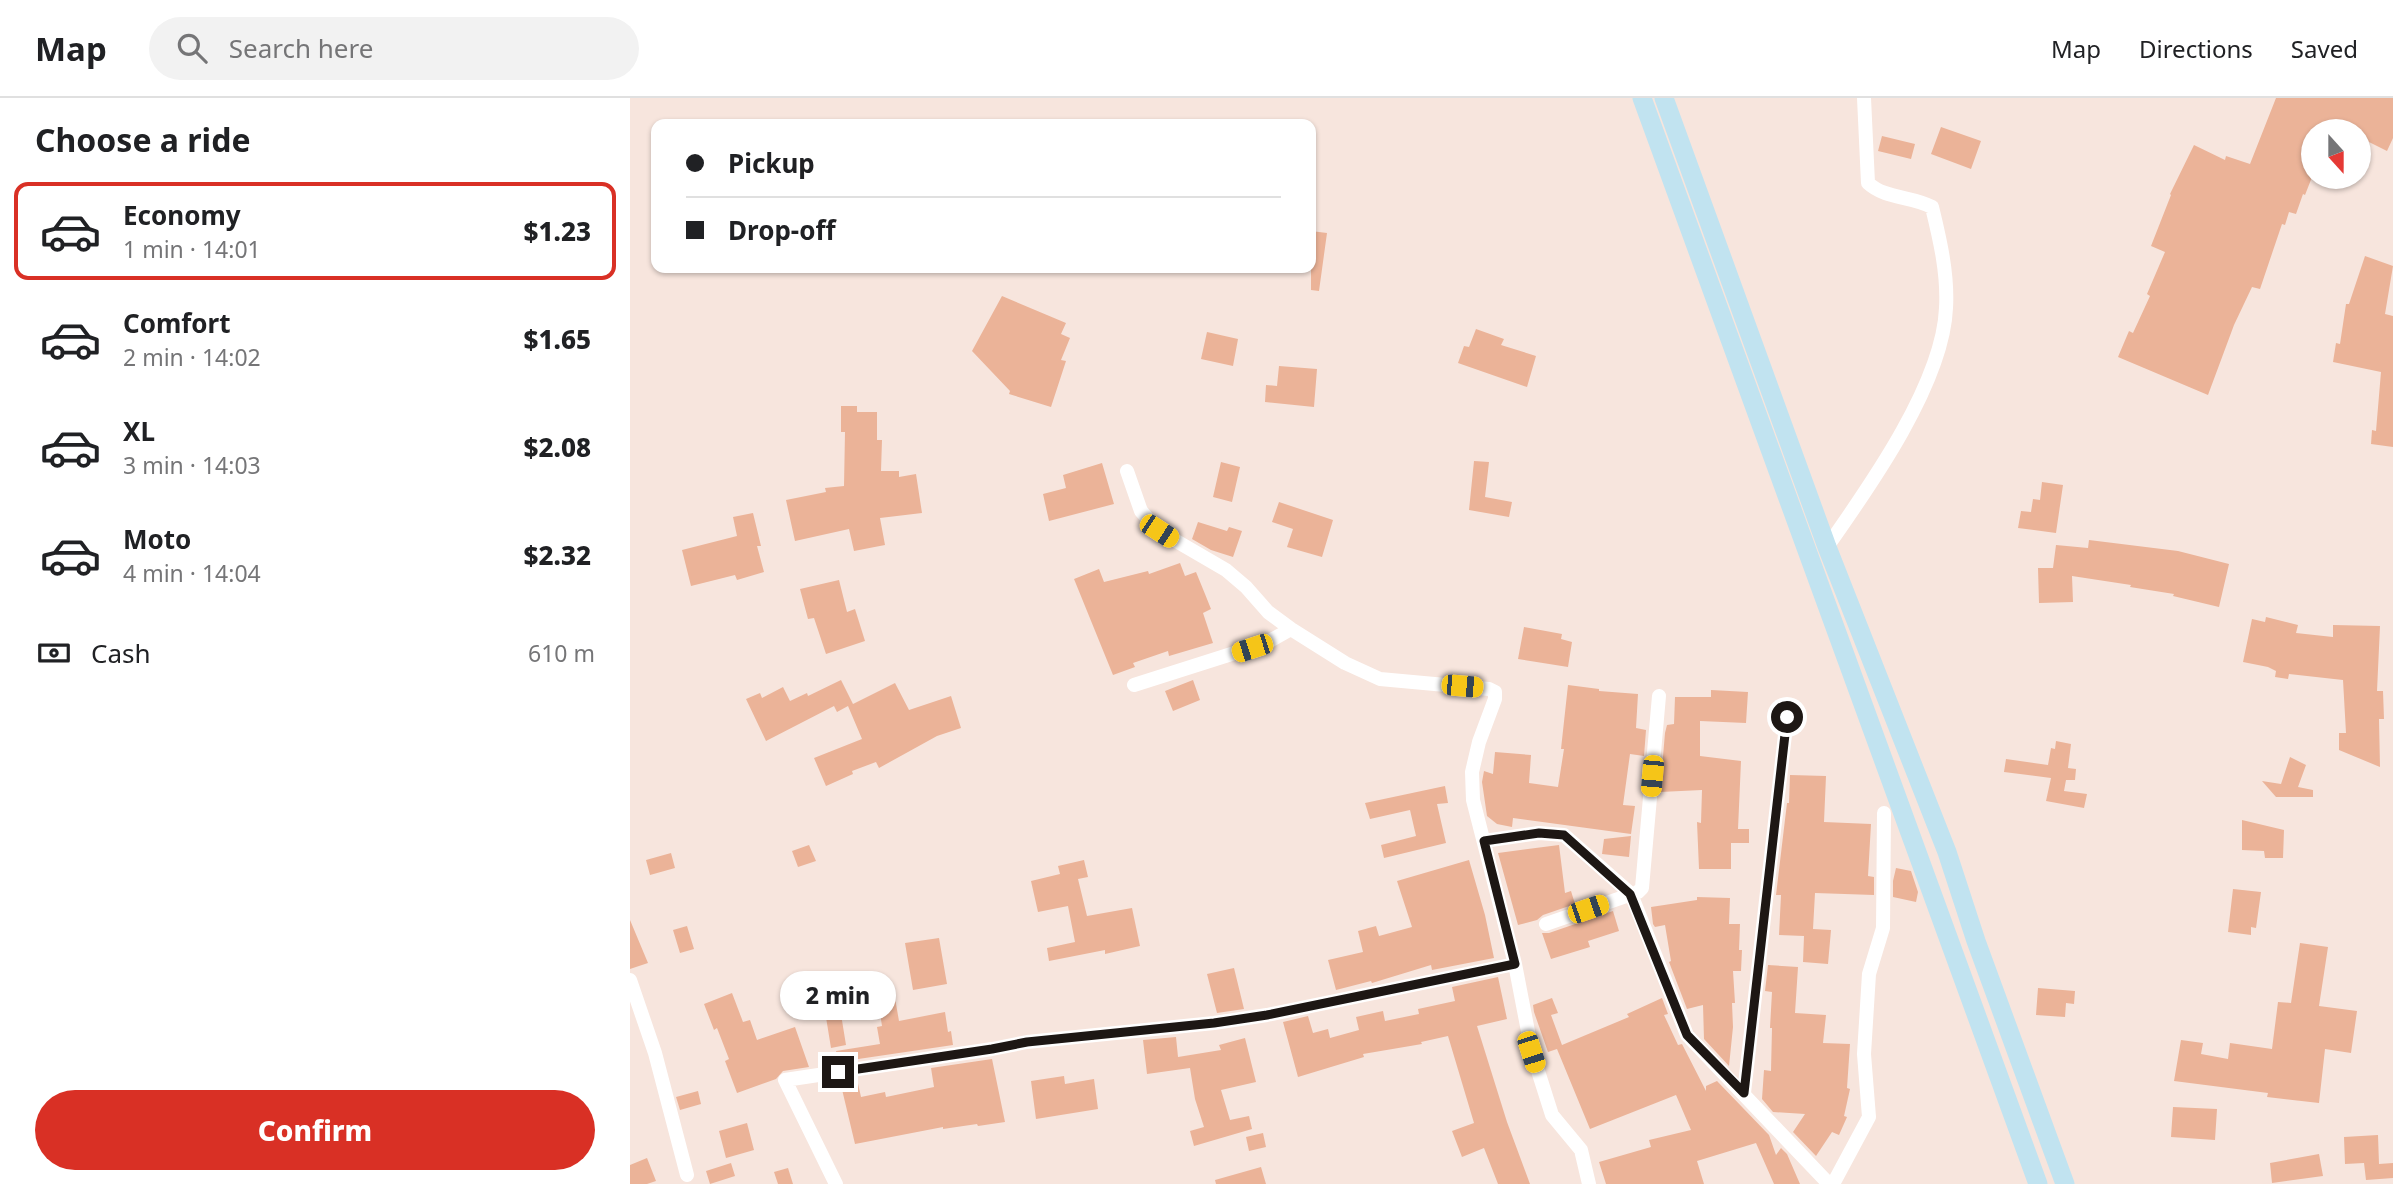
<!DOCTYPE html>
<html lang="en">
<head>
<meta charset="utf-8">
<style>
  :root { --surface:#fff; --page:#f2f2f2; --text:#202124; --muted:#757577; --line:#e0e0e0; --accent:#d93025 }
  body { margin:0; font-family:"Noto Sans",sans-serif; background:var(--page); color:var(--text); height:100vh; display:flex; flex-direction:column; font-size:26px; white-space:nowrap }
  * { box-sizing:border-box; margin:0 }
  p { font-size:23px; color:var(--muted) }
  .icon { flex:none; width:38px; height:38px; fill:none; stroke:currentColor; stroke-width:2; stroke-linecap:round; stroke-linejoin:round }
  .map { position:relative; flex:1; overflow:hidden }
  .side { display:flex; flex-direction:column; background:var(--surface); width:630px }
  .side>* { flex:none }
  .guide { position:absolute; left:21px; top:21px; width:665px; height:154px; border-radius:14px; box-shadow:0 2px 5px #0004; display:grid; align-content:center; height:154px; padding:0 35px; background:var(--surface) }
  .needle { width:46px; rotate:159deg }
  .tools { position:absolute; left:1671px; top:21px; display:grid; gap:14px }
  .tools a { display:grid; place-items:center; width:70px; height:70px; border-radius:50%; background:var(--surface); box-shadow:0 2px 5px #0004; font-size:35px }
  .end { position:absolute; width:32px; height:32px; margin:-16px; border:9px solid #1d1714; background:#fff; box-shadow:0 0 0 4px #fff }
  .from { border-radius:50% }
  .bubble { position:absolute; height:49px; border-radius:24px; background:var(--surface); box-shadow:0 2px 5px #0004; font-size:23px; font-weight:800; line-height:49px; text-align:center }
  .car { position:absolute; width:21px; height:42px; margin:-21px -10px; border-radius:9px; box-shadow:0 0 5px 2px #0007; background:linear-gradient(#f5c518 24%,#345 0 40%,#f5c518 0 76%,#345 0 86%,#f5c518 0) }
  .guide b { display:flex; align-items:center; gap:24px; height:66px; font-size:26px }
  .guide b+b { border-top:2px solid var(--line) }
  .guide i { width:18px; height:18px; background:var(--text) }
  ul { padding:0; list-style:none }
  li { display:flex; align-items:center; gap:21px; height:98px; margin:0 14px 10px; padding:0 21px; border:4px solid transparent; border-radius:14px }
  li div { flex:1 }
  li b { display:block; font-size:26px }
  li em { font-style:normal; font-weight:800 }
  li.on { border-color:var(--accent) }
  li>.icon { width:63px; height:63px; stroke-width:1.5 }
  h2 { padding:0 35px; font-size:32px; line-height:84px }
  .pay { display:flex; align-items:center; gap:18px; height:77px; padding:0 35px; font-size:26px }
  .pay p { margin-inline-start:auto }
  .cta { display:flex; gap:14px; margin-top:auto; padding:14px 35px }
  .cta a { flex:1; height:80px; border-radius:42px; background:var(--accent); color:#fff; font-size:28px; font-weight:800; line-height:80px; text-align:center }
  header { display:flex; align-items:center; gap:42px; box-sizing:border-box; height:98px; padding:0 35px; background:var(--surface); border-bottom:2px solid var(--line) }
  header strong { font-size:33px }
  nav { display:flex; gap:38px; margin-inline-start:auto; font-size:24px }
  .search { width:490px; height:63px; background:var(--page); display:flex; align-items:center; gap:18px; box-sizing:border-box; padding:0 24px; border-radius:38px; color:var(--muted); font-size:26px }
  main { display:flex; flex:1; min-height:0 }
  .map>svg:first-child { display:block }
  .building { fill:#ebb398 }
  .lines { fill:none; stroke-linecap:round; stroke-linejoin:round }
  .minor { stroke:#fff; stroke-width:14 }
  .secondary { stroke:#c1e3f0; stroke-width:19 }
  .route { stroke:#1d1714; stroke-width:9 }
</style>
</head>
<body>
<header>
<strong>Map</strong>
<div class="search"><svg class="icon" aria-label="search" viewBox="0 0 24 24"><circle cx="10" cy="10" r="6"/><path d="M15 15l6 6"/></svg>Search here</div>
<nav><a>Map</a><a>Directions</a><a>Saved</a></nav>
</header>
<main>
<section class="side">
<h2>Choose a ride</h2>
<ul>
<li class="on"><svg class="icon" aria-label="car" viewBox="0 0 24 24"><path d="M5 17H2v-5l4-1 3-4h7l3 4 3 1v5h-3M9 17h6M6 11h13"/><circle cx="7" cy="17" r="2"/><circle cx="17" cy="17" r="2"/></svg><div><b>Economy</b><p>1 min · 14:01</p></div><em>$1.23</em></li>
<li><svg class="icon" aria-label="car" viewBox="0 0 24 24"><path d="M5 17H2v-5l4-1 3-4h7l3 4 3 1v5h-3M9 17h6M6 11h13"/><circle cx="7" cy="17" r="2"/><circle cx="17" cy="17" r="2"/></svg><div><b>Comfort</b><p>2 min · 14:02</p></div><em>$1.65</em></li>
<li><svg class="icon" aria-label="car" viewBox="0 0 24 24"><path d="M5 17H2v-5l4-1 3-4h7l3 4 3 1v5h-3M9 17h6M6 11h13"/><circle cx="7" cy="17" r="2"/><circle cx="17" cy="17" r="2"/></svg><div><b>XL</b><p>3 min · 14:03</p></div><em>$2.08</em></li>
<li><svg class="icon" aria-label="car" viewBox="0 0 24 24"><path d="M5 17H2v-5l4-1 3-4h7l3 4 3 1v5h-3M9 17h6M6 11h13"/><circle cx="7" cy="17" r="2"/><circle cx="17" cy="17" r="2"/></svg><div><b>Moto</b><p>4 min · 14:04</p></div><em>$2.32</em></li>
</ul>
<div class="pay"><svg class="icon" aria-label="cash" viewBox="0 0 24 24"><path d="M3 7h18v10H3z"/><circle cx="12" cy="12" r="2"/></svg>Cash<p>610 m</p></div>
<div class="cta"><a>Confirm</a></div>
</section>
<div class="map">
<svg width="1763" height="1086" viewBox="0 0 1763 1086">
  <rect width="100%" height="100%" fill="#f7e5dd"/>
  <path class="building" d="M1646,0H1763V40L1757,53L1729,39V33H1684V74L1675,97L1673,96L1666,116L1659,114L1655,127L1652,126L1630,191L1622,189L1604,227L1578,297L1488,259L1499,233L1503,235L1520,198L1517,196L1535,154L1521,148L1541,97L1540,96L1564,47L1595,62L1596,58L1620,66Z
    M1311,29L1351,43L1341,71L1301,56Z
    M1252,38L1285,46L1281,61L1248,53Z
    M681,133L697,135L689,193L681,192Z
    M1735,158L1763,168L1755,216L1763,218V349L1741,346L1742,332L1746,333L1751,274L1703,264L1706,245L1710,246L1716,206H1719Z
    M372,198L436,225L431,236L440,240L431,262L436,263L421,309L379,296L380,293L342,253Z
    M846,231L874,241L871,247L906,258L897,289L828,265L834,248L839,249Z
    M577,234L608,241L603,268L571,261Z
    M649,268L687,271L684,309L635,304L636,287L647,288Z
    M211,308H227V314H247V342H252L251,373H269V379L286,376L292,415L250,420L255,447L224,453L219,431L165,443L156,402L196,394L195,390L214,388L215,334H211Z
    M844,363L859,364L855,399L882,404L879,419L839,412Z
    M591,364L610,369L602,404L583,399Z
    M472,365L484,406L419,423L413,396L436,390L433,377Z
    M1412,384L1433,387L1426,435L1388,430L1391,413L1401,414L1403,401L1410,402Z
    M649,404L703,422L692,459L657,449L663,431L642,424Z
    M123,415L131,448H127L134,474L107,482L105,477L61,488L52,452L107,438L103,419Z
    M568,424L597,433L599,429L612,433L603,459L581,452L562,441Z
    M1459,442L1548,453L1599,466L1589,509L1543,498L1544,496L1500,489L1501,487L1442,478L1443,504L1409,505L1408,470H1423L1426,447L1458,450Z
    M550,465L555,478L566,474L575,496L581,511L573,515L583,545L539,558L538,553L503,565L505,569L483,577L444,481L469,471L474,484L518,473L519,476Z
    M209,482L217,514L225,511L235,543L196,556L184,520L178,521L170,491Z
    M1636,519L1668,527L1666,535L1703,539V527L1750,528L1747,593H1753L1754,621H1749L1750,669L1709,652V635H1716L1713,582L1659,576L1658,581L1645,579L1646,573L1638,569L1613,564L1622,521L1635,524Z
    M894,529L932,536L931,541L942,544L938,569L888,561Z
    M211,582L223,606L265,585L279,612L321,598L331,630L307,638L249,670L246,664L222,673L223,676L196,688L184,660L232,641L218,608L207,614L204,608L136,643L116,601L130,595L132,600L153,589L160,603L177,595L178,598Z
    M563,582L570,602L543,613L535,593Z
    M938,587L969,591V593L1008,596L1006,630L1016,632L1014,658L1000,656L993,707L1005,708L1001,736L883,720L882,729L867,726L857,718L852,684L854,673L863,676L865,654L901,657L899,685L928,689L934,651H931Z
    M1081,592L1118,594L1116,625L1070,623V658L1111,663L1108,731H1119V745H1101V771H1069L1067,724L1071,725L1072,692L1030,694L1035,635L1037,627L1044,626L1045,599H1081Z
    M1426,643L1441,646L1438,670L1446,671L1445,682H1436L1434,693L1457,696L1454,710L1416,703L1421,680L1374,674L1376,661L1418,667L1421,650L1425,651Z
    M1660,659L1676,667L1668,689L1683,692V699H1646L1632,683L1651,686Z
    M1160,677L1196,678L1194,724L1241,726L1238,778L1244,779V797L1185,795L1183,831L1201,832L1198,866L1173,864L1174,838L1149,837L1151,797H1146L1157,705H1159Z
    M815,688L818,705L807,706L816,745L754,760L751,747L786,738L780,712L740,721L735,705Z
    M1612,722L1654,732L1653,760H1635L1634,753L1612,752Z
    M1001,738L999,759L972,756L974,741Z
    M179,747L186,763L168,769L162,753Z
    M929,747L935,795L941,793L945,806L913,817L907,822L888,827L868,755Z
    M41,755L45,770L20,777L16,762Z
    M454,762L458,779L448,781L457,818L502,810L510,848L475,856V852L419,863L417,850L445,844L438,808L408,814L401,783L430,776L428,768Z
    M839,762L855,817L864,860L802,872L801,867L742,885L741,883L706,892L698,862L733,854L728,833L746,828L749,838L782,829L767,783Z
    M1266,770L1281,773L1288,794L1286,804L1263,799V783Z
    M1603,791L1631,794L1626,830L1621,829V837L1598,834Z
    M1067,799L1100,800L1099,826H1110L1109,852H1112L1111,873H1103L1105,905H1102L1103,929L1099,968L1074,941L1073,907L1057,911L1039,864L1041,863L1035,827L1025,829L1023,826L1021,809L1067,802Z
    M983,813L989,833L958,843L960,849L921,861L912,835H919Z
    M0,822L18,865L0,871Z
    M57,828L64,851L50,855L43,832Z
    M309,840L317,886L283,892L275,845Z
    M1670,845L1698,849L1689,908L1727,913L1721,955L1695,951L1689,1005L1637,999L1638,995L1544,983L1551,942L1573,945L1571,956L1598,961L1600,945L1642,951L1648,904L1661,905Z
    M1138,867L1168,869L1165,915L1196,917L1193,945L1220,946L1217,990L1220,991L1214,1018L1217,1019L1209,1037L1202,1034L1186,1058L1163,1034L1175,1016L1143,1014L1132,1001L1134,972L1141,973L1142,930H1140L1142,894L1135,893Z
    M604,870L614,911L587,915L577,876Z
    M868,879L877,921L847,928L877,1024L900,1086H868L854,1050L832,1059L822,1033L844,1025L818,938L791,944L792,946L733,956L734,959L668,979L653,924L678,918L683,935L698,931L700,940L729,932L726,919L753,913L755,923L789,916L788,911L825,903L822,889Z
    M1408,890L1445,893L1444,906L1436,905L1435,919L1406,917Z
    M102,895L113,924L120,922L127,942L165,929L179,969L153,973L146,981L107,995L95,963L99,961L87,930L84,932L74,906Z
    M265,900L269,923L315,914L318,934L321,933L323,947L208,964L206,953L250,946L247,929L252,928L248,902Z
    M922,900L928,915L921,917L932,947L999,919L997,916L1032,900L1038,916L1034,917L1048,947L1052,946L1076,993V988L1087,983L1139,1037L1146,1057L1151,1050L1157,1056L1170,1086H1144L1126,1045L1067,1063L1074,1086H976L969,1064L1021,1049L1019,1042L1061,1032L1046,997L960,1031L927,951L918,954L904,914L903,907Z
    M209,904L216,947L201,950L194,907Z
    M546,939L548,959L591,952L589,947L615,940L626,984L591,992L600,1022L619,1018L622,1031L564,1048L560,1033L574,1029L565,1001L560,970L517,976L513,942Z
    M362,961L375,1024L348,1028L347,1026L313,1031V1029L225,1046L210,983L227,981L231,999L255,994L256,999L304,989L301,970Z
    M434,978L435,986L464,981L468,1011L406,1021L401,983Z
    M68,993L71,1006L50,1012L46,999Z
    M1543,1009L1587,1011L1585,1042L1541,1039Z
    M117,1025L124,1052L96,1060L89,1033Z
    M633,1035L636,1049L619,1053L616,1039Z
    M1748,1037L1749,1066L1763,1065V1080L1736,1082L1734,1065L1715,1066L1714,1039Z
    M1689,1056L1693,1078L1642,1085L1640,1065Z
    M17,1060L26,1083L17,1086H0V1067Z
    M101,1065L105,1078L80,1086L76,1073Z
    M631,1069L636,1086H586L585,1082Z
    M158,1070L163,1086H148L144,1074Z"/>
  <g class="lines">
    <path class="minor" d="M497,373L511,413L529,433L596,472L616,489L638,514L661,531L715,565L750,581L859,591L865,594V601L849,644L842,674L843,702L885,866L902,954L922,1017L951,1052L959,1086
      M1197,449C1240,388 1313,285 1316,210C1318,176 1310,142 1302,109C1282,98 1255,101 1238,85L1234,0
      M504,587L636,545L661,531
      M854,743L909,735L934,737L1001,796L1057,937L1199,1086
      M916,826L1008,794L1012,790L1029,598
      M0,882L25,955L57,1077
      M1114,995L1157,619
      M206,1086L155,982L362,951L397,944L584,925L637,917L885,866
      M1203,1086L1239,1019L1234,956L1239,876L1253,830L1254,715"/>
    <path class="secondary" d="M1012,0L1408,1086
      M1034,0L1197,449L1317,754L1346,843L1435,1086"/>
  </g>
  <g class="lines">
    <path class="route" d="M208,974L362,951L397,944L584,925L637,917L885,866L854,743L909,735L934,737L1000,796L1057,937L1114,995L1157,619"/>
  </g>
</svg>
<div class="tools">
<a><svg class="needle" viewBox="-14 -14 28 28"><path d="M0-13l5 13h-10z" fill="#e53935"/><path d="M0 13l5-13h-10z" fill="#757577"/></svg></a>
</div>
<i class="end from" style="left:1157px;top:619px"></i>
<i class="end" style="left:208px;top:974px"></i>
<div class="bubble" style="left:150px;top:873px;width:116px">2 min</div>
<i class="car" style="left:529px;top:433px;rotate:123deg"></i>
<i class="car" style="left:622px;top:550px;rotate:252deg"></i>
<i class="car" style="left:832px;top:588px;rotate:95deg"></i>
<i class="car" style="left:1022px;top:678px;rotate:185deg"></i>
<i class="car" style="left:958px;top:811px;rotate:71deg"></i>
<i class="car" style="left:901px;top:954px;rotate:162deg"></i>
<div class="guide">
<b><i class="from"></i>Pickup</b>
<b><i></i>Drop-off</b>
</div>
</div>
</main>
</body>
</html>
